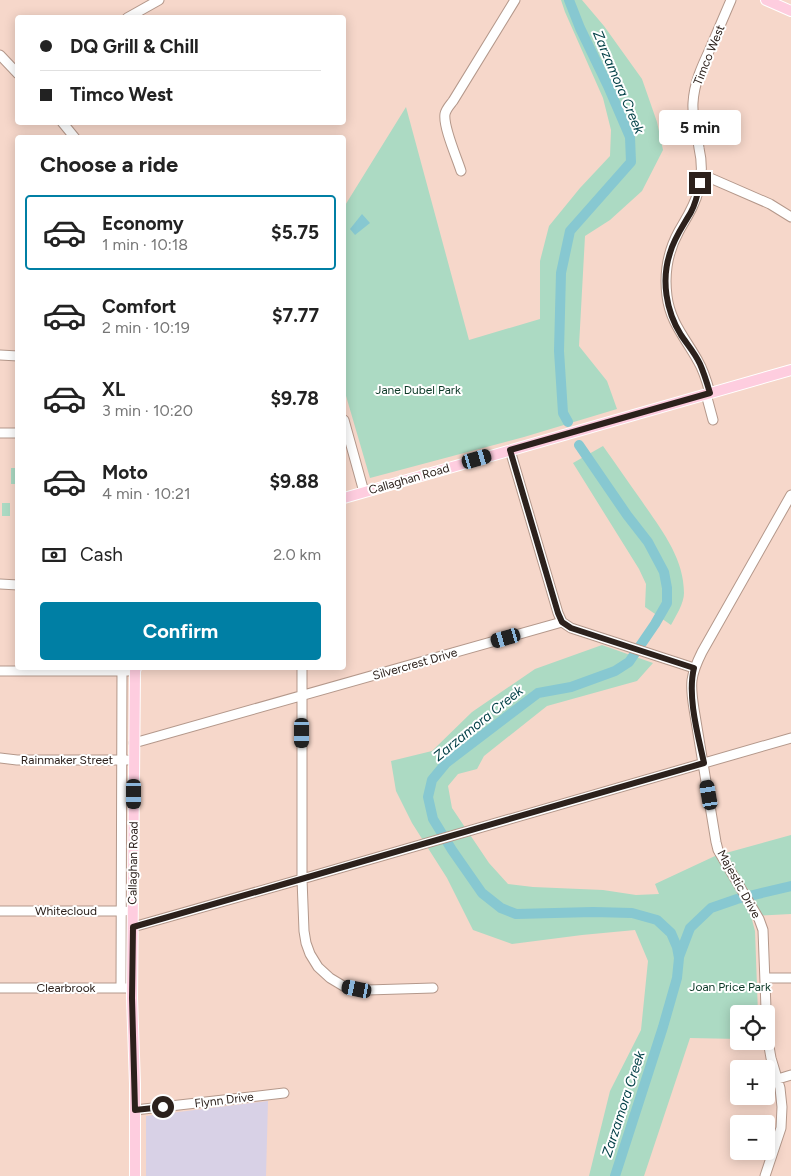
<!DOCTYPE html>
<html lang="en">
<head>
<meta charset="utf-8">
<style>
  :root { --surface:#fff; --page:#f2f2f2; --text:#222; --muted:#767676; --line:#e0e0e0; --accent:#007fa4 }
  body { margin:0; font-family:Figtree,sans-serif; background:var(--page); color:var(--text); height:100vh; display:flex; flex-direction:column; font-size:19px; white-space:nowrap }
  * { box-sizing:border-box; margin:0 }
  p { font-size:16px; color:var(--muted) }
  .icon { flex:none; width:28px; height:28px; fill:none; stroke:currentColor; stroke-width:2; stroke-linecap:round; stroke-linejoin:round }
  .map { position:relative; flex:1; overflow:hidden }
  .panel { position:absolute; left:15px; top:135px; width:331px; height:535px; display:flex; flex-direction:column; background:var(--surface); border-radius:5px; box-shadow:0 2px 12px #0003 }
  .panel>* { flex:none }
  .hud { position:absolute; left:15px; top:15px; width:331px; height:110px; border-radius:5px; box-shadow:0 2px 12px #0003; display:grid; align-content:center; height:110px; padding:0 25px; background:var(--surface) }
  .buttons { position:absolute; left:730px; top:1005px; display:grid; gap:10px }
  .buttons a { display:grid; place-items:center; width:45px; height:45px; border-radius:5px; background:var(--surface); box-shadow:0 2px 12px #0003; font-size:25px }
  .end { position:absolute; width:22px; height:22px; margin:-11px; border:6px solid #2c211c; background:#fff; box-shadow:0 0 0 2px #fff }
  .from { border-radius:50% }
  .bubble { position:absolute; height:35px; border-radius:5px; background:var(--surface); box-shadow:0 2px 12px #0003; font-size:16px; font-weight:700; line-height:35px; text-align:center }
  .car { position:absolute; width:15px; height:30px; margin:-15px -8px; border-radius:6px; box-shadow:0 0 4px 1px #0007; background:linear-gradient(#222 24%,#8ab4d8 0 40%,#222 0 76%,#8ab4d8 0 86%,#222 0) }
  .hud b { display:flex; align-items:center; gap:18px; height:48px; font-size:19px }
  .hud b+b { border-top:1px solid var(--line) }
  .hud i { width:12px; height:12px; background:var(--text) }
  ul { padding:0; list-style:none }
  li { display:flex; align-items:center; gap:15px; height:75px; margin:0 10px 8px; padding:0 15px; border:2px solid transparent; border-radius:5px }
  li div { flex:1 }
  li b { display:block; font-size:19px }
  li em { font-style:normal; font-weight:700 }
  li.current { border-color:var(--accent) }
  li>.icon { width:45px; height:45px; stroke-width:1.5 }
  h2 { padding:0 25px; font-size:22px; line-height:60px }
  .pay { display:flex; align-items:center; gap:12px; height:55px; padding:0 25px; font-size:19px }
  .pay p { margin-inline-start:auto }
  .button { display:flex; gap:10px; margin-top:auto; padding:10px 25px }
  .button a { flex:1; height:58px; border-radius:5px; background:var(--accent); color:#fff; font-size:20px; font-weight:700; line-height:58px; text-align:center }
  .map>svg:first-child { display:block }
  .commercial { fill:#d8d1e6 }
  .green { fill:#acdac3 }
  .water { fill:#87c8d1 }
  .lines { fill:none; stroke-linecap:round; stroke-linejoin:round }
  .river { stroke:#87c8d1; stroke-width:10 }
  .minor-casing { stroke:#b4988b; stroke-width:11 }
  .major-casing { stroke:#fff; stroke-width:12 }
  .minor { stroke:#fff; stroke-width:9 }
  .major { stroke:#fecddf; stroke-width:10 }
  .route { stroke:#2c211c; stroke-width:6 }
  .labels { text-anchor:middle; stroke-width:4; stroke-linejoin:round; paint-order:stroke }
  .street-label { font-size:12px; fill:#2c211c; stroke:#fff }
  .park-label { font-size:12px; fill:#0b3826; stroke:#fff }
  .water-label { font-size:14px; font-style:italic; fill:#003f46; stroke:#fff }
</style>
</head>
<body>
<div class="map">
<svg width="791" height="1176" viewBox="0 0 791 1176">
  <rect width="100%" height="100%" fill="#f6d7ca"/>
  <path class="commercial" d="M268,1101L266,1176H146V1116Z"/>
  <path class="green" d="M561,0H582L604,26L642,79L657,122L663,150L642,191L610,220L585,236L579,346L607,381L617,409L524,437L370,478L344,389V207L406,107L469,340L540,319V261L549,226L580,188L610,156L611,130L603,98L565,12Z
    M603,446C616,464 628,482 641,500C660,528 684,557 684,593C684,603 676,616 671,625L645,607L646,584L639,569L573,463Z
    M11,468H17V484H11Z
    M2,503H10V516H2Z
    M602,645L653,663L637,681L547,706L484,756L477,769L458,774L448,786L452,808L489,863L508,884L533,887L603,890L636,895L659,894L655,884L715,856L791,835V914L751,916L755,931L758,1014H739V1039L690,1038L644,1176H589L610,1091L641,1030L648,961L635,930L582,935L512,944L473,930L447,878L412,823L396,791L391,761L432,751L472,712L535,669Z"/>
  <path class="water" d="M362,214L370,223L355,235L350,229Z"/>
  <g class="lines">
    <path class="river" d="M568,422L563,413L559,351L561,273L570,231L631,162L630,137L608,86L580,28L569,0
      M579,445L627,515L648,542L664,572L667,588V603L655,624L629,662L615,671L571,687L538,693L446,763L432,780L428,797L433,819L452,850L482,893L501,908L516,914L593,912L632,913L657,920L671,933L677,947L679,958L677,978L663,1027L615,1176
      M679,957L690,928L711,908L737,899L791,886"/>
    <g class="minor-casing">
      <path id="minor" d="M127,18L159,0
        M0,55L18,74
        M62,122L75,138
        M461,171C457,158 443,127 445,114C446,109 450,105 453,101L515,0
        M701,174L770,204L791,217
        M0,355L18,356
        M710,393C707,382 704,371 698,361C686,339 670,322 667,296C664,273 668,251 679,231C687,217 695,205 699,189C702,176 702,161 699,148C697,133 692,119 693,103C694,83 702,66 710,49C717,33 724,16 731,0
        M706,394L713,420
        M344,420L364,492
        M0,433H18
        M510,450L558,613L562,622
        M0,584L18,585
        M302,668V879L304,931L306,943L310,954L318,967L330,978L345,987L367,990L433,988
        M0,671H128
        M134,743L562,622L571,628L694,668
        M0,758L17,760H127
        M0,911H125
        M133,927L302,879L791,738
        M765,978H791
        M0,988H132
        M121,988L122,670
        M778,1079L791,1075
        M135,1110L284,1093
        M765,1176L781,1128L782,1107L780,1088L771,1058L767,1035L763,930L759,919L718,850L716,842L694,709C690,684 690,676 702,652L791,495"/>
    </g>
    <g class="major-casing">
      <path id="major" d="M766,0L791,11
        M344,498L791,370
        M135,1176V1084L132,998L135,671L136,668"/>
    </g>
    <use href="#minor" class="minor"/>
    <use href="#major" class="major"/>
  </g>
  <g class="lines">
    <path class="route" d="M163,1107L135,1110L132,998L133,927L284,884L704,763C698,735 687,696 694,668L571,628L562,622L558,613L510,450L710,393C707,383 704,373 700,364C695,353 687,344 681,335C666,311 661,280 670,253C674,238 683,226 691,212C696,203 698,193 700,183"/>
  </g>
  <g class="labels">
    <g class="street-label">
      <text transform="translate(709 55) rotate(-68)" y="4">Timco West</text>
      <text transform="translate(409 479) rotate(-16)" y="4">Callaghan Road</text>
      <text transform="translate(415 664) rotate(-16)" y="4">Silvercrest Drive</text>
      <text x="67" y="764">Rainmaker Street</text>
      <text transform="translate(133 863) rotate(-89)" y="4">Callaghan Road</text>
      <text transform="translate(739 884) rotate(61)" y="4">Majestic Drive</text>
      <text x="66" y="915">Whitecloud</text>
      <text x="66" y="992">Clearbrook</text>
      <text transform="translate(224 1100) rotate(-7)" y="4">Flynn Drive</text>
    </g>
    <g class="park-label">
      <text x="418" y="394">Jane Dubel Park</text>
      <text x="730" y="991">Joan Price Park</text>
    </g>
    <g class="water-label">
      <text transform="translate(619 82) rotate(67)" y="5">Zarzamora Creek</text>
      <text transform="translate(478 723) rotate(-39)" y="5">Zarzamora Creek</text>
      <text transform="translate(623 1104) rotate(-72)" y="5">Zarzamora Creek</text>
    </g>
  </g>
</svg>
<div class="buttons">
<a><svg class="icon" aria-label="locate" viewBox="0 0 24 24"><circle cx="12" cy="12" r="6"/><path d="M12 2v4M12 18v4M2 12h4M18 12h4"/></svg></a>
<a>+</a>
<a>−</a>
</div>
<i class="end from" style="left:163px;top:1107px"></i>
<i class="end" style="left:700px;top:183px"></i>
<div class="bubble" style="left:659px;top:110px;width:82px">5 min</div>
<i class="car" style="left:477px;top:459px;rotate:74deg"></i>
<i class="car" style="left:506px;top:638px;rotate:254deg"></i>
<i class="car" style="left:302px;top:733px;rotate:180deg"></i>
<i class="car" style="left:134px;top:794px;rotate:180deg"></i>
<i class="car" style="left:709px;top:795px;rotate:350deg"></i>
<i class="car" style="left:357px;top:989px;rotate:282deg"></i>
<div class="hud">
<b><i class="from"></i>DQ Grill &amp; Chill</b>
<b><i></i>Timco West</b>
</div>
<section class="panel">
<h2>Choose a ride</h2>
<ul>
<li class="current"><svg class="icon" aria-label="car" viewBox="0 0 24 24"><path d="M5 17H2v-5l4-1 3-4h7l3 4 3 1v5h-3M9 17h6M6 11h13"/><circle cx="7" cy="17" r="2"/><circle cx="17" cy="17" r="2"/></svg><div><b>Economy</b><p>1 min · 10:18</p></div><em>$5.75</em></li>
<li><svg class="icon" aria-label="car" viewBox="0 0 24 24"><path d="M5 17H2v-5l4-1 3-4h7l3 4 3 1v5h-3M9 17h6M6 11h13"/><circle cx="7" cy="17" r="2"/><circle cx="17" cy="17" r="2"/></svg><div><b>Comfort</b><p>2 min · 10:19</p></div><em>$7.77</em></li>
<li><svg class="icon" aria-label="car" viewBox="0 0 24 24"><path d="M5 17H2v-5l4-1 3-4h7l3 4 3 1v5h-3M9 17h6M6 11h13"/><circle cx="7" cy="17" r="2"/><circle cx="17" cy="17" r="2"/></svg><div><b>XL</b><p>3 min · 10:20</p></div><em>$9.78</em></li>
<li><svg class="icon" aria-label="car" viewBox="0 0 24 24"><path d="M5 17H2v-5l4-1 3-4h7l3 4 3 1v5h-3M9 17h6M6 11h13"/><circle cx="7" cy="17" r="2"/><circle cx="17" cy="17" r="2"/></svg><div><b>Moto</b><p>4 min · 10:21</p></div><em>$9.88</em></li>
</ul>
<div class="pay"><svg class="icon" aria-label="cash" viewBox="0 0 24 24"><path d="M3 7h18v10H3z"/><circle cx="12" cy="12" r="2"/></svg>Cash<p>2.0 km</p></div>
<div class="button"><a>Confirm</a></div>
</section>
</div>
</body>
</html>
